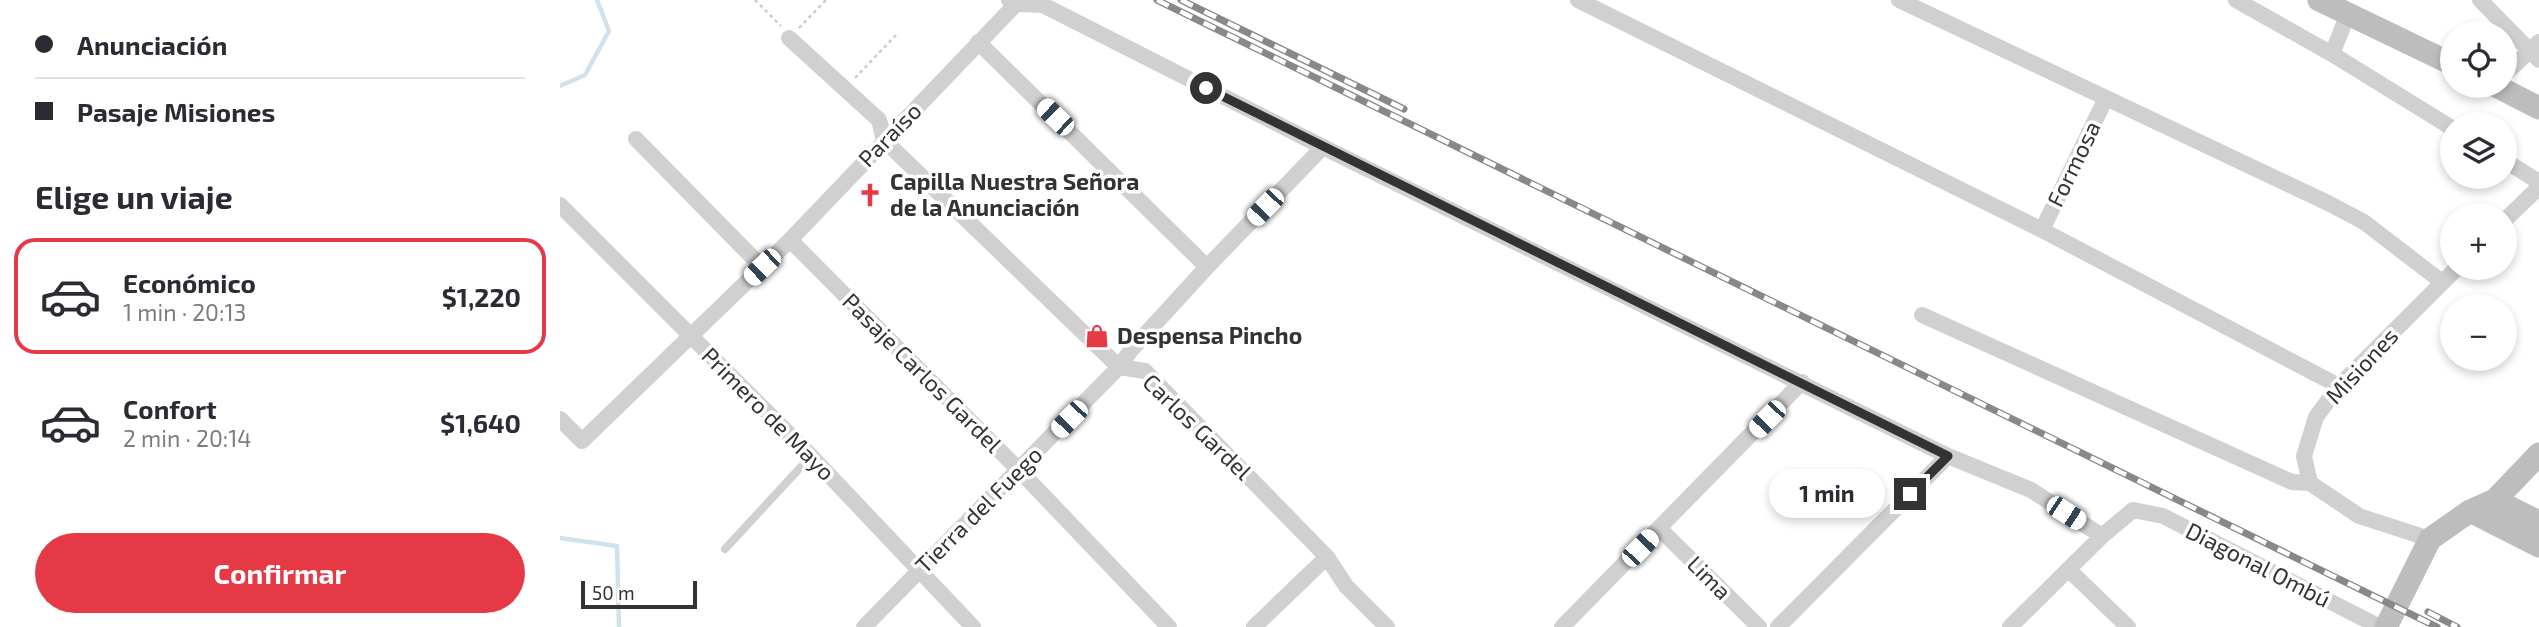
<!DOCTYPE html>
<html lang="es">
<head>
<meta charset="utf-8">
<style>
  :root { --surface:#fff; --page:#f7f7f7; --text:#2b2b33; --muted:#7c7c81; --line:#e1e1e2; --accent:#e63946 }
  body { margin:0; font-family:"Exo 2",sans-serif; background:var(--page); color:var(--text); height:100vh; display:flex; flex-direction:column; font-size:26px; white-space:nowrap }
  * { box-sizing:border-box; margin:0 }
  p { font-size:23px; color:var(--muted) }
  .icon { flex:none; width:38px; height:38px; fill:none; stroke:currentColor; stroke-width:2; stroke-linecap:round; stroke-linejoin:round }
  .map { position:relative; flex:1; overflow:hidden }
  .details { display:flex; flex-direction:column; background:var(--surface); width:560px }
  .details>* { flex:none }
  .top-card { display:grid; align-content:center; height:154px; padding:0 35px; background:var(--surface) }
  .controls { position:absolute; left:1880px; top:21px; display:grid; gap:14px }
  .controls a { display:grid; place-items:center; width:77px; height:77px; border-radius:50%; background:var(--surface); box-shadow:0 4px 10px #0003; font-size:35px }
  .scale { position:absolute; left:21px; bottom:18px; width:116px; box-sizing:border-box; padding-left:7px; border:4px solid #333; border-top:0; font-size:19px; line-height:24px; white-space:nowrap; color:#333; -webkit-text-stroke:5px #fff; paint-order:stroke }
  .end { position:absolute; width:32px; height:32px; margin:-16px; border:9px solid #333; background:#fff; box-shadow:0 0 0 4px #fff }
  .from { border-radius:50% }
  .bubble { position:absolute; height:49px; border-radius:24px; background:var(--surface); box-shadow:0 4px 10px #0003; font-size:23px; font-weight:700; line-height:49px; text-align:center }
  .car { position:absolute; width:21px; height:42px; margin:-21px -10px; border-radius:9px; box-shadow:0 0 5px 2px #0007; background:linear-gradient(#fff 24%,#345 0 40%,#fff 0 76%,#345 0 86%,#fff 0) }
  .top-card b { display:flex; align-items:center; gap:24px; height:66px; font-size:26px }
  .top-card b+b { border-top:2px solid var(--line) }
  .top-card i { width:18px; height:18px; background:var(--text) }
  ul { padding:0; list-style:none }
  li { display:flex; align-items:center; gap:21px; height:116px; margin:0 14px 10px; padding:0 21px; border:4px solid transparent; border-radius:21px }
  li div { flex:1 }
  li b { display:block; font-size:26px }
  li em { font-style:normal; font-weight:700 }
  li.selected { border-color:var(--accent) }
  li>.icon { width:63px; height:63px; stroke-width:1.5 }
  h2 { padding:0 35px; font-size:32px; line-height:84px }
  .button { display:flex; gap:14px; margin-top:auto; padding:14px 35px }
  .button a { flex:1; height:80px; border-radius:42px; background:var(--accent); color:#fff; font-size:28px; font-weight:700; line-height:80px; text-align:center }
  main { display:flex; flex:1; min-height:0 }
  .map>svg:first-child { display:block }
  .lines { fill:none; stroke-linecap:round; stroke-linejoin:round }
  .stream { stroke:#cfe2ee; stroke-width:4.5 }
  .path { stroke:#cdcdcd; stroke-width:2.5; stroke-dasharray:3.5 3.5; stroke-linecap:butt }
  .lane { stroke:#d0d0d0; stroke-width:8 }
  .street { stroke:#d0d0d0; stroke-width:16 }
  .secondary { stroke:#bdbdbd; stroke-width:23 }
  .rail-casing { stroke:#888; stroke-width:7 }
  .rail { stroke:#fff; stroke-width:4.5; stroke-dasharray:13; stroke-linecap:butt }
  .route { stroke:#333; stroke-width:9 }
  .labels { text-anchor:middle; stroke-width:7; stroke-linejoin:round; paint-order:stroke }
  .street-label { font-size:23px; fill:#333; stroke:#fff }
  .poi-label { font-size:23px; font-weight:bold; fill:#333; stroke:#fff; text-anchor:start }
</style>
</head>
<body>
<main>
<section class="details">
<div class="top-card">
<b><i class="from"></i>Anunciación</b>
<b><i></i>Pasaje Misiones</b>
</div>
<h2>Elige un viaje</h2>
<ul>
<li class="selected"><svg class="icon" aria-label="car" viewBox="0 0 24 24"><path d="M5 17H2v-5l4-1 3-4h7l3 4 3 1v5h-3M9 17h6M6 11h13"/><circle cx="7" cy="17" r="2"/><circle cx="17" cy="17" r="2"/></svg><div><b>Económico</b><p>1 min · 20:13</p></div><em>$1,220</em></li>
<li><svg class="icon" aria-label="car" viewBox="0 0 24 24"><path d="M5 17H2v-5l4-1 3-4h7l3 4 3 1v5h-3M9 17h6M6 11h13"/><circle cx="7" cy="17" r="2"/><circle cx="17" cy="17" r="2"/></svg><div><b>Confort</b><p>2 min · 20:14</p></div><em>$1,640</em></li>
</ul>
<div class="button"><a>Confirmar</a></div>
</section>
<div class="map">
<svg width="1979" height="627" viewBox="0 0 1979 627">
  <rect width="100%" height="100%" fill="#fff"/>
  <g class="lines">
    <path class="stream" d="M0,86L25,75L49,31L37,0
      M0,538L57,546L59,627"/>
    <path class="path" d="M195,0L221,26
      M239,28L266,0
      M295,78L336,35"/>
    <path class="lane" d="M165,549L251,456"/>
    <path class="street" d="M449,0L456,4L483,5L763,147L1388,456L1471,490L1542,536
      M1018,0L1482,230L1779,386
      M1339,0L1768,203L1804,222L1882,282
      M1676,0L1772,54L1892,128
      M1920,0L1979,60
      M229,38L319,120L324,140L559,367L585,371L767,557L786,586L827,627
      M418,42L647,267
      M1772,54L1788,14
      M1944,75L1979,42
      M76,139L202,267
      M1944,160L1979,182
      M0,205L251,456L413,627
      M1944,221L1979,187
      M1482,230L1546,98
      M230,240L459,470L609,627
      M1362,315L1732,482L1750,483L1799,516L1870,539
      M0,419L22,441L230,240L456,4
      M1750,483L1744,456L1756,417L1779,386L1897,268
      M1099,528L1199,627
      M1509,570L1568,627
      M304,627L559,367L571,350L647,267L763,147
      M694,627L767,557
      M1002,627L1242,382
      M1218,627L1388,456
      M1450,627L1542,536L1573,510L1603,516L1820,627"/>
    <path class="secondary" d="M1759,0L1892,64
      M1936,86L1979,108
      M1935,500L1979,522
      M1910,511L1979,546
      M1826,627L1870,539L1910,511L1935,500L1979,454"/>
    <g class="rail-casing">
      <path id="rail" d="M597,0L1877,627
        M621,0L844,109
        M1868,612L1897,627"/>
    </g>
    <use href="#rail" class="rail"/>
  </g>
  <g class="lines">
    <path class="route" d="M646,88L1388,456L1350,494"/>
  </g>
  <defs>
    <g id="church-bare" transform="scale(1.89)"><path d="M-1.2-6h2.4v3.5h3.3v2.4h-3.3V6h-2.4V-.1h-3.3v-2.4h3.3Z" fill="#e63946" stroke="#fff" stroke-width="2.5" paint-order="stroke"/></g>
    <g id="shop-bare" transform="scale(1.89)"><path d="M-5-2.5h2.3a2.7 3.5 0 0 1 5.4 0H5L5.5 6h-11ZM-1.5-2.5h3a1.5 2.3 0 0 0-3 0Z" fill="#e63946" stroke="#fff" stroke-width="2.5" paint-order="stroke"/></g>
  </defs>
  <g fill-rule="evenodd">
    <use href="#church-bare" x="310" y="195"/>
    <use href="#shop-bare" x="537" y="336"/>
  </g>
  <g class="labels">
    <g class="street-label">
      <text transform="translate(330 135) rotate(-46)" y="8">Paraíso</text>
      <text transform="translate(1514 164) rotate(-64)" y="8">Formosa</text>
      <text transform="translate(1802 366) rotate(-47)" y="8">Misiones</text>
      <text transform="translate(362 373) rotate(45)" y="8">Pasaje Carlos Gardel</text>
      <text transform="translate(208 414) rotate(45)" y="8">Primero de Mayo</text>
      <text transform="translate(637 427) rotate(44)" y="8">Carlos Gardel</text>
      <text transform="translate(419 510) rotate(-45)" y="8">Tierra del Fuego</text>
      <text transform="translate(1698 565) rotate(27)" y="8">Diagonal Ombú</text>
      <text transform="translate(1149 578) rotate(45)" y="8">Lima</text>
    </g>
    <g class="poi-label">
      <text x="330" y="190">Capilla Nuestra Señora<tspan x="330" dy="26">de la Anunciación</tspan></text>
      <text x="557" y="344">Despensa Pincho</text>
    </g>
  </g>
</svg>
<div class="controls">
<a><svg class="icon" aria-label="locate" viewBox="0 0 24 24"><circle cx="12" cy="12" r="6"/><path d="M12 2v4M12 18v4M2 12h4M18 12h4"/></svg></a>
<a><svg class="icon" aria-label="layers" viewBox="0 0 24 24"><path d="M12 4l9 5-9 5-9-5zM3 14l9 5 9-5"/></svg></a>
<a>+</a>
<a>−</a>
</div>
<div class="scale">50 m</div>
<i class="end from" style="left:646px;top:88px"></i>
<i class="end" style="left:1350px;top:494px"></i>
<div class="bubble" style="left:1209px;top:469px;width:116px">1 min</div>
<i class="car" style="left:495px;top:117px;rotate:314deg"></i>
<i class="car" style="left:705px;top:207px;rotate:224deg"></i>
<i class="car" style="left:202px;top:267px;rotate:226deg"></i>
<i class="car" style="left:509px;top:419px;rotate:224deg"></i>
<i class="car" style="left:1207px;top:419px;rotate:224deg"></i>
<i class="car" style="left:1506px;top:513px;rotate:123deg"></i>
<i class="car" style="left:1080px;top:548px;rotate:44deg"></i>
</div>
</main>
</body>
</html>
